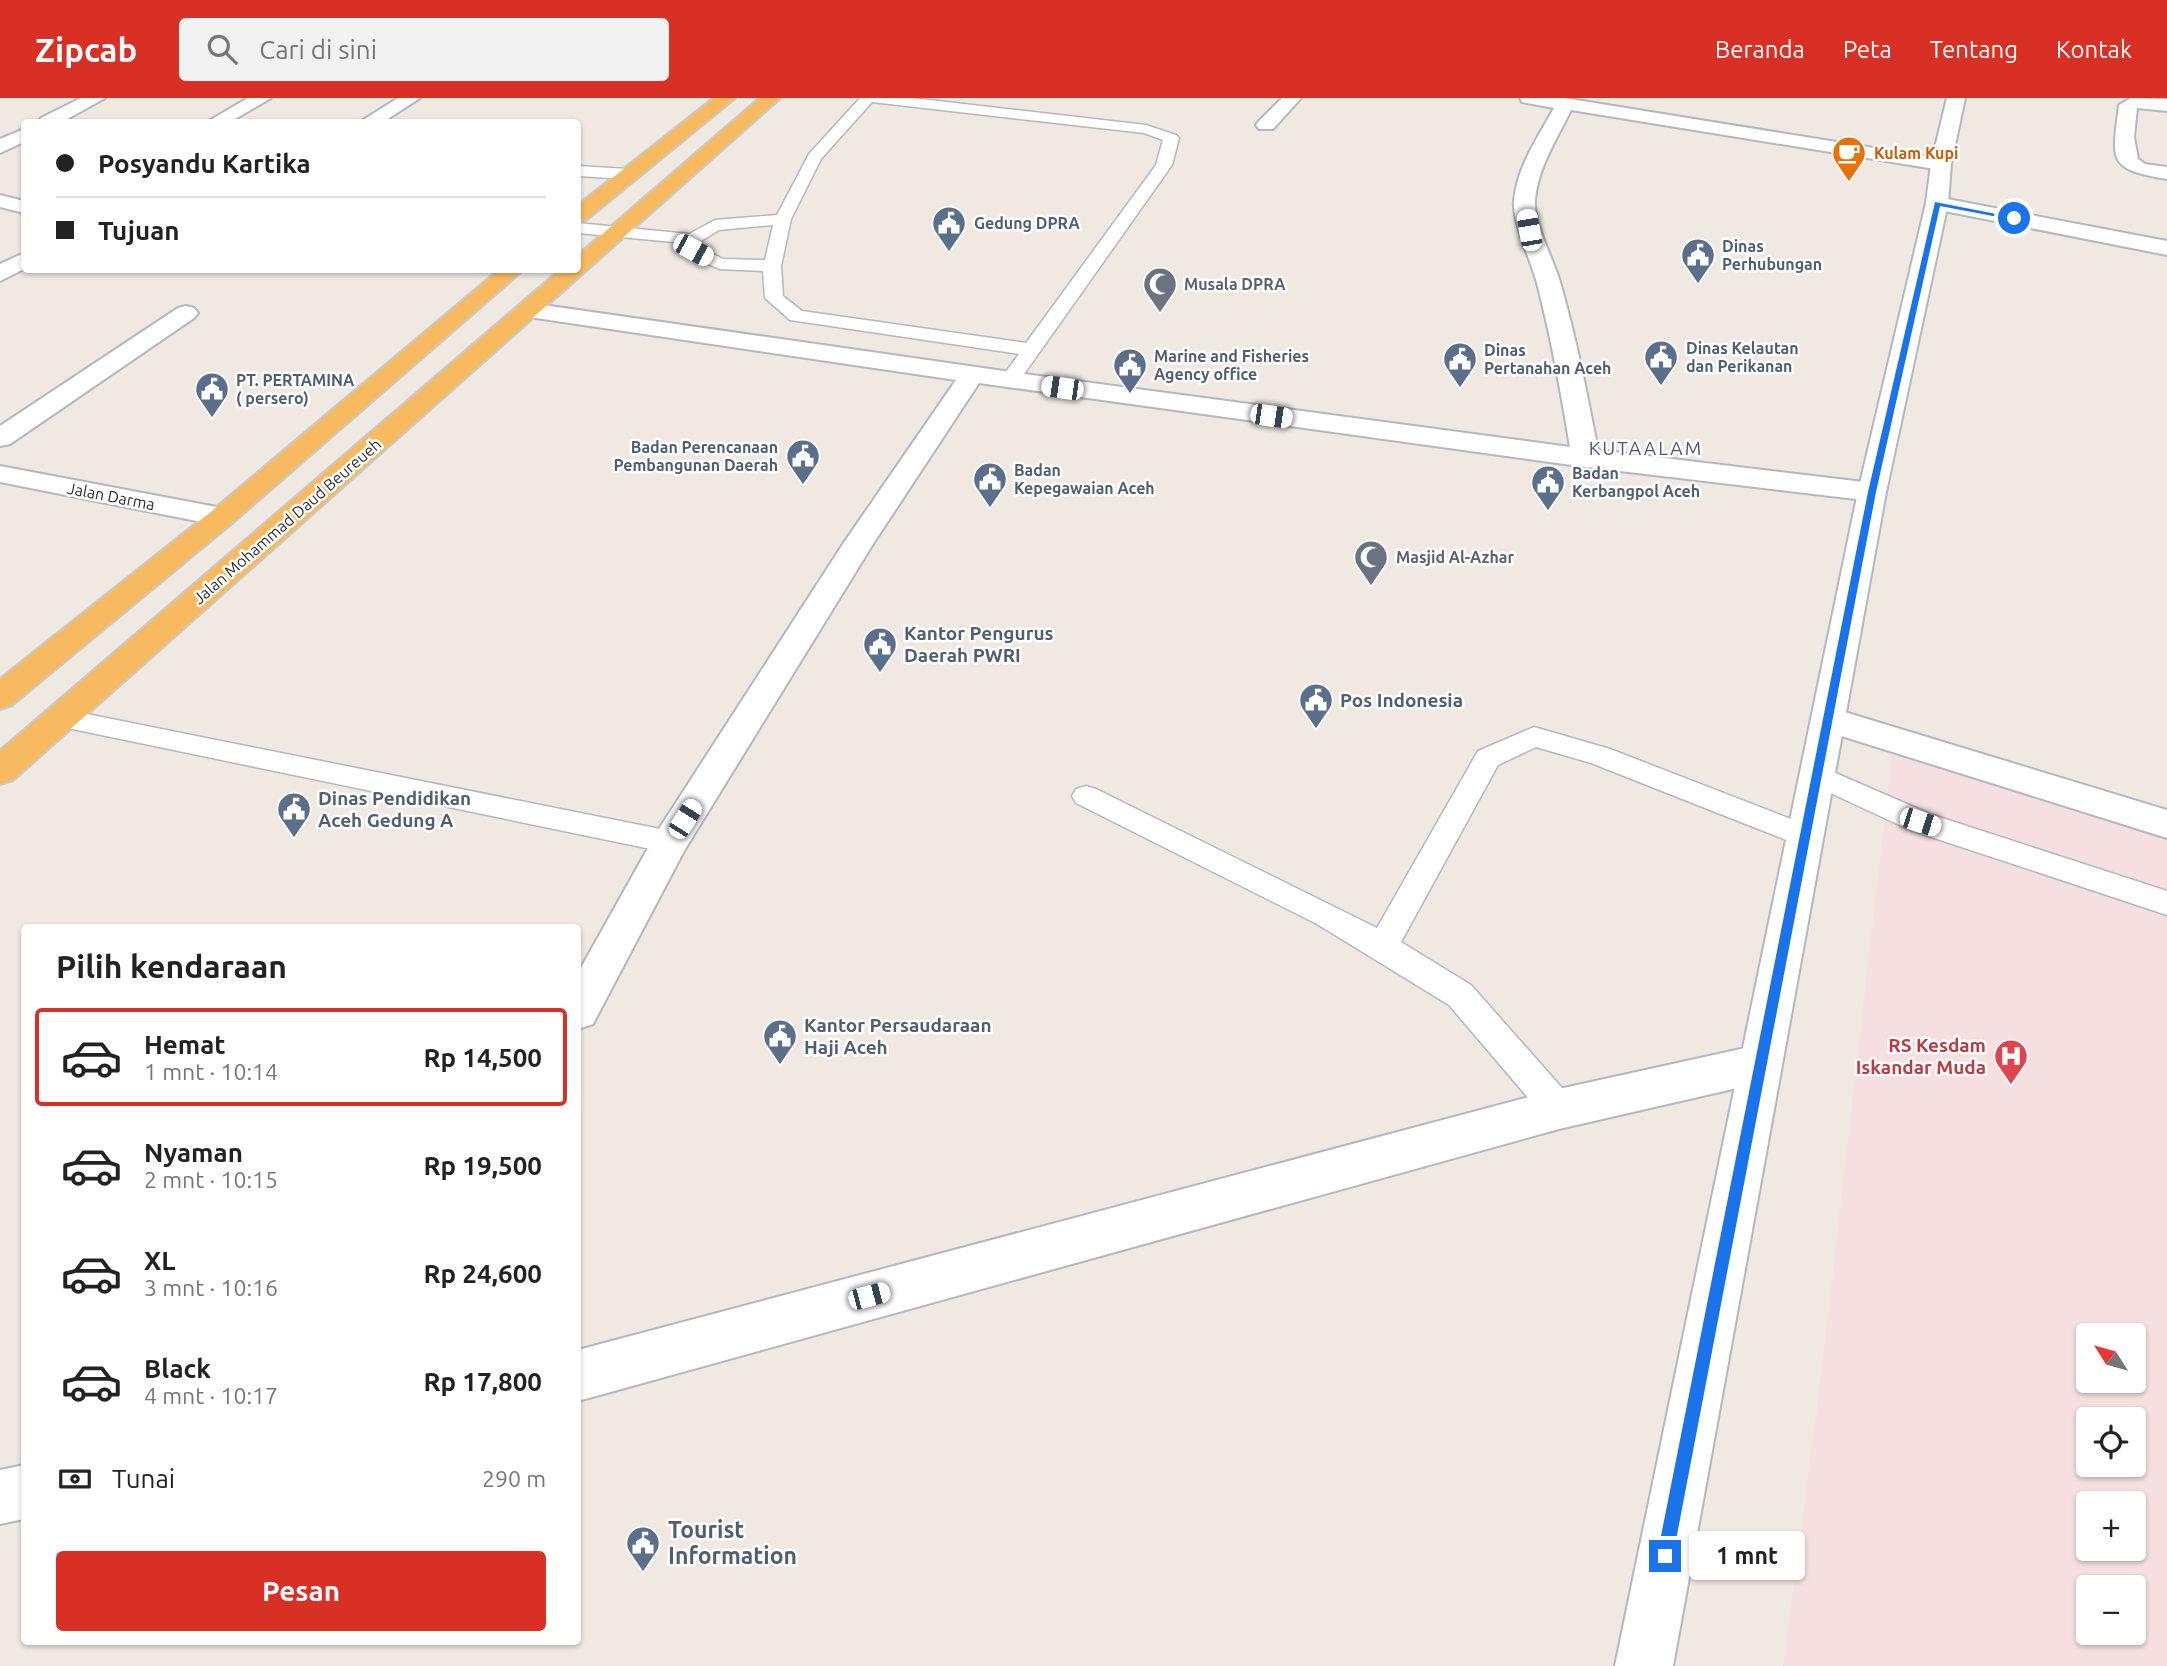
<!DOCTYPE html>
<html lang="id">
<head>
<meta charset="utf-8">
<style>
  :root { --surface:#fff; --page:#f2f2f2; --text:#222; --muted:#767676; --line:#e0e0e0; --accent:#d93025 }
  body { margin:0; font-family:Ubuntu,sans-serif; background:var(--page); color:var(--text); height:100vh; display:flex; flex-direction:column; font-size:26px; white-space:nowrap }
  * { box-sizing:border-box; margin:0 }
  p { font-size:23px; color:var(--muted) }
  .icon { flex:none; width:38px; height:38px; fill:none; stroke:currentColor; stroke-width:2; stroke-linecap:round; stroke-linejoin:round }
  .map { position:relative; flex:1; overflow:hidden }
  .details { position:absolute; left:21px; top:826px; width:560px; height:721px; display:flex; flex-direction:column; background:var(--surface); border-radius:7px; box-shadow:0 2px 5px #0004 }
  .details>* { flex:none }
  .top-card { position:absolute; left:21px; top:21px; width:560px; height:154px; border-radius:7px; box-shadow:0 2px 5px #0004; display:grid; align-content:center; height:154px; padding:0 35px; background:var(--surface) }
  .needle { width:46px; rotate:307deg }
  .buttons { position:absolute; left:2076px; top:1225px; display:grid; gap:14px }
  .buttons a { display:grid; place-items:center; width:70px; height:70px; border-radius:7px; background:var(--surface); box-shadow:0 2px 5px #0004; font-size:35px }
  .end { position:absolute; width:32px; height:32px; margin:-16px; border:9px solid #1a73e8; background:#fff; box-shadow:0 0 0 4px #fff }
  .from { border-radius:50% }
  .bubble { position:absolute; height:49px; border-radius:7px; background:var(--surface); box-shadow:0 2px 5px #0004; font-size:23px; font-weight:600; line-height:49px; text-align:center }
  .car { position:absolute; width:21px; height:42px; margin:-21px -10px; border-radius:9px; box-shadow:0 0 5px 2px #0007; background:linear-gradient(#fff 24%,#345 0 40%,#fff 0 76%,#345 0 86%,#fff 0) }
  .top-card b { display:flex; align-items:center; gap:24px; height:66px; font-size:26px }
  .top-card b+b { border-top:2px solid var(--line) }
  .top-card i { width:18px; height:18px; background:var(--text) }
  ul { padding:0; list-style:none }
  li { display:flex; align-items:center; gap:21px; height:98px; margin:0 14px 10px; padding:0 21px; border:4px solid transparent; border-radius:7px }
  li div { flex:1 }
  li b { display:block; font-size:26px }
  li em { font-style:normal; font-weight:600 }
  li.current { border-color:var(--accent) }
  li>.icon { width:63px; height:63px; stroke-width:1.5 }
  h2 { padding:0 35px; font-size:32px; line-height:84px }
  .pay { display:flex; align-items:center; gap:18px; height:77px; padding:0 35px; font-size:26px }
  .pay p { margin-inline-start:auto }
  .primary-button { display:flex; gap:14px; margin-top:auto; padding:14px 35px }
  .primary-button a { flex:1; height:80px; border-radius:7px; background:var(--accent); color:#fff; font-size:28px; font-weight:600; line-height:80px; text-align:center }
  header { display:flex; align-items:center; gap:42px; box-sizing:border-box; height:98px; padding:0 35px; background:var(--accent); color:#fff }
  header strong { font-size:33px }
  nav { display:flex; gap:38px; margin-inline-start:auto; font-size:24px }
  .search { width:490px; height:63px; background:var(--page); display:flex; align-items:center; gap:18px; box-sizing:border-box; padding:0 24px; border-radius:7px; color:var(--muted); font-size:26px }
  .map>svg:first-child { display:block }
  .medical { fill:#f5dfe0; fill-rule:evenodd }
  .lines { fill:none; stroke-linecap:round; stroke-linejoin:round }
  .service-casing { stroke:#b4b7c1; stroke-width:3 }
  .minor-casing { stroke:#b4b7c1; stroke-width:4 }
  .tertiary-casing { stroke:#b4b7c1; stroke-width:4 }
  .trunk-casing { stroke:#c9c9c9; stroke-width:4 }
  .service { fill:#fff; fill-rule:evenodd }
  .minor { fill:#fff; fill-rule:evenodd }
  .tertiary { fill:#fff; fill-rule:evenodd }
  .trunk { fill:#f8ba60; fill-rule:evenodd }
  .route { fill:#1a73e8 }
  .labels { text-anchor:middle; stroke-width:5; stroke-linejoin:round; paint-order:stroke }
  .far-food-label { font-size:16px; font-weight:bold; fill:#c56008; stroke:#fff; text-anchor:start }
  .far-service-label { font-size:16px; font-weight:bold; fill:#4e5e75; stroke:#fff; text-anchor:start }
  .far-worship-label { font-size:16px; font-weight:bold; fill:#5b616d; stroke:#fff; text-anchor:start }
  .far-street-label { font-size:16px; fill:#2e2e2e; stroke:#fff }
  .far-quarter-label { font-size:19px; letter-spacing:2px; fill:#4d5680; stroke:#fff }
  .service-label { font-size:19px; font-weight:bold; fill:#4e5e75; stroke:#fff; text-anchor:start }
  .health-label { font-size:19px; font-weight:bold; fill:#be3a42; stroke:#fff; text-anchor:end }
  .near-service-label { font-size:23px; font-weight:bold; fill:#4e5e75; stroke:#fff; text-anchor:start }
</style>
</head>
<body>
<header>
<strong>Zipcab</strong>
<div class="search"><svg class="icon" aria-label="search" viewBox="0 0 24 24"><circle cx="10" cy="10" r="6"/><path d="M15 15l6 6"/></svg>Cari di sini</div>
<nav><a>Beranda</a><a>Peta</a><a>Tentang</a><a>Kontak</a></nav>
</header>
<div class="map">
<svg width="2167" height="1568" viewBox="0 0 2167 1568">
  <rect width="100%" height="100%" fill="#efe9e1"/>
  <path class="medical" d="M1892,655L2167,739V1568H1783L1821,1279ZM2088,1237H2133V1283H2088ZM2088,1321H2133V1367H2088ZM2088,1405H2133V1451H2088ZM2088,1489H2133V1535H2088Z"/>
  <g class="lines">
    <g class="service-casing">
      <path id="service" d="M860,0H912L1146,27L1176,37L1179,40L1172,67L1017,286H1003L1000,282L1019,256L790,222L765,200L763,173L719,171L687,156L684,145L578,135V125L689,136L715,122L777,117L809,56ZM872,4L1144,35L1163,42L1156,67L1026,245L802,213L783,198L781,168L791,121L821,61ZM773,127L765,162L723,161L701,150V143L719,132Z
        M578,68L628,71L636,76L628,81L578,78Z
        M62,611L670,733L680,736L684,744L680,752L670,755L53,627L49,620L53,613Z
        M1534,629L1610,651L1814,730L1818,738L1814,746L1804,749L1591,665L1536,649L1498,667L1401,844L1471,887L1571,1000L1576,1011L1571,1022L1559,1027L1547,1022L1449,907L1317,826L1076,705L1072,698L1076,691L1086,688L1096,691L1377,830L1478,653Z
        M1817,667L1930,716L2167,793V817L1910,732L1807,684L1803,677L1807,670Z"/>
    </g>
    <g class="minor-casing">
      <path id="minor" d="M81,0H105L62,24H38L41,20Z
        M248,0H271L230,24H207Z
        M398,0H420L383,24H360Z
        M1282,0H1301L1273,31H1259L1256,27L1259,23Z
        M1520,0H1564L1948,62L1951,66L1948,70L1941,72L1571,12C1557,41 1538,69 1535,102C1533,124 1553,160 1560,184C1576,239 1587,296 1598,352L1872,385L1882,388L1886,394L1882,400L1872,403L1586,369L979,285L873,446L684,753L593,926L578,931V875L657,734L843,446L956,282L529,219L521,217L517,212L521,207L529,205L1032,277L1570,349C1561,294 1551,239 1537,185C1531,163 1512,123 1514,103C1517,69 1538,39 1554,10L1522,4Z
        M2131,0L2167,1V13L2137,10L2134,39L2138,61L2145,66L2167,69V81C2107,71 2112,64 2119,7Z
        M24,31V44L0,55V41Z
        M0,97L24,103V115L0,109Z
        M1937,99L2167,143V157L1929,110L1926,105L1929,100Z
        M24,155V171L0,183V166Z
        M186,208L194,210L198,215L194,220L10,346L0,348V328L178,210Z
        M0,368L222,410L232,413L237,419L232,425L222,428L0,384Z
        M1828,609L2167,712V740L1816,630L1811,621L1816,612Z
        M1759,947L1774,953L1781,966L1774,979L1759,985L1559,1031L578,1303V1252L1559,991Z
        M24,1367V1421L0,1426V1372Z"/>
    </g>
    <g class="tertiary-casing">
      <path id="tertiary" d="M1947,0H1965L1951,66L1948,105L1886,394L1673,1568H1615L1858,394L1926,105L1931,66Z"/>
    </g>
    <g class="trunk-casing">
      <path id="trunk" d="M714,0H735L586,122L578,123V107Z
        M760,0H780L13,682L0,686V653L560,172H578V157Z
        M499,172H523L232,425L12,607L0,611V581L212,413Z"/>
    </g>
    <use href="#service" class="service"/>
    <use href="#minor" class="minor"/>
    <use href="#tertiary" class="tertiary"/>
    <use href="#trunk" class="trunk"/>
  </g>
  <path class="route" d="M1935,104L2017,120L2014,122L1940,108L1876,394L1673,1458L1671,1464L1665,1467L1659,1464L1657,1458L1868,394Z"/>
  <defs>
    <g id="cafe-pin" transform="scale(1.75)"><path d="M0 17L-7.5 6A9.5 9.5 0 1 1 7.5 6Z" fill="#e8710a" stroke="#fff"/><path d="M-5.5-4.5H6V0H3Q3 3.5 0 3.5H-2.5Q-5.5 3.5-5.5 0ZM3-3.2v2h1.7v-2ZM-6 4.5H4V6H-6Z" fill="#fff"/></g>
    <g id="civic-pin" transform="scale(1.75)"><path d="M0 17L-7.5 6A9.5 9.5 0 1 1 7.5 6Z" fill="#5c6f8a" stroke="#fff"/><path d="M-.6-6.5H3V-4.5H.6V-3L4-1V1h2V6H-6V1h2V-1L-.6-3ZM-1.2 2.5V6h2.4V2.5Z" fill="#fff"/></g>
    <g id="mosque-pin" transform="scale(1.75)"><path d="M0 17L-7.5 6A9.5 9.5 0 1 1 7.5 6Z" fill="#6b7280" stroke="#fff"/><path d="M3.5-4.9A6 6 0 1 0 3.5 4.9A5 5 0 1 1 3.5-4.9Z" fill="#fff"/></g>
    <g id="hospital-pin" transform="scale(1.75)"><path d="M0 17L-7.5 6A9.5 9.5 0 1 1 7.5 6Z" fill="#e0444e" stroke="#fff"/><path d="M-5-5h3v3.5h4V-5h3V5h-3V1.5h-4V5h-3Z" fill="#fff"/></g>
  </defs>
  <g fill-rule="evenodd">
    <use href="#cafe-pin" x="1849" y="55"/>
    <use href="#civic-pin" x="949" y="125"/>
    <use href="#civic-pin" x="1698" y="157"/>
    <use href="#mosque-pin" x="1160" y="186"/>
    <use href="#civic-pin" x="1661" y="259"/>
    <use href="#civic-pin" x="1460" y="261"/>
    <use href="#civic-pin" x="1130" y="267"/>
    <use href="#civic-pin" x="212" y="291"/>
    <use href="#civic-pin" x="803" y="358"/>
    <use href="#civic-pin" x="990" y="381"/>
    <use href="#civic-pin" x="1548" y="384"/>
    <use href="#mosque-pin" x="1371" y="459"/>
    <use href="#civic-pin" x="880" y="546"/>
    <use href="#civic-pin" x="1316" y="602"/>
    <use href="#civic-pin" x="294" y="711"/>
    <use href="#civic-pin" x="780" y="938"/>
    <use href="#hospital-pin" x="2011" y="958"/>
    <use href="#civic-pin" x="643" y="1445"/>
  </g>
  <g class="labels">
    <g class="far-food-label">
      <text x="1874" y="61">Kulam Kupi</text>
    </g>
    <g class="far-service-label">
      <text x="974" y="131">Gedung DPRA</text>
      <text x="1722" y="154">Dinas<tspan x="1722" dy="18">Perhubungan</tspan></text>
      <text x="1686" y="256">Dinas Kelautan<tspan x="1686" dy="18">dan Perikanan</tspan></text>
      <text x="1484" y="258">Dinas<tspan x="1484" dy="18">Pertanahan Aceh</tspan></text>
      <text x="1154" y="264">Marine and Fisheries<tspan x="1154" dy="18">Agency office</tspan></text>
      <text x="236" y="288">PT. PERTAMINA<tspan x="236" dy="18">( persero)</tspan></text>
      <text x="778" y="355" text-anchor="end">Badan Perencanaan<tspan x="778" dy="18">Pembangunan Daerah</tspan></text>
      <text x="1014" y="378">Badan<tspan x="1014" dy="18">Kepegawaian Aceh</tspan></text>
      <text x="1572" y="381">Badan<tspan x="1572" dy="18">Kerbangpol Aceh</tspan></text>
    </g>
    <g class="far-worship-label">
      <text x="1184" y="192">Musala DPRA</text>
      <text x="1396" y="465">Masjid Al-Azhar</text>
    </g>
    <g class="far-street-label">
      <text transform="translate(111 398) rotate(11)" y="6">Jalan Darma</text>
      <text transform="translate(287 423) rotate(-41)" y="6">Jalan Mohammad Daud Beureueh</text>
    </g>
    <g class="far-quarter-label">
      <text x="1646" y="357">KUTAALAM</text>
    </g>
    <g class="service-label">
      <text x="904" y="542">Kantor Pengurus<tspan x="904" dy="22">Daerah PWRI</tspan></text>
      <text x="1340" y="609">Pos Indonesia</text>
      <text x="318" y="707">Dinas Pendidikan<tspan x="318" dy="22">Aceh Gedung A</tspan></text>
      <text x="804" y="934">Kantor Persaudaraan<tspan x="804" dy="22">Haji Aceh</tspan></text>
    </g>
    <g class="health-label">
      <text x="1986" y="954">RS Kesdam<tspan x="1986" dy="22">Iskandar Muda</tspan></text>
    </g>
    <g class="near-service-label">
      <text x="668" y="1440">Tourist<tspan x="668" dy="26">Information</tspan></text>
    </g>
  </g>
</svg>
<div class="buttons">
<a><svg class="needle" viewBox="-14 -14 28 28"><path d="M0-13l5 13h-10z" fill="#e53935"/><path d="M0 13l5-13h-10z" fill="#767676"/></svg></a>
<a><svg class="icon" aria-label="locate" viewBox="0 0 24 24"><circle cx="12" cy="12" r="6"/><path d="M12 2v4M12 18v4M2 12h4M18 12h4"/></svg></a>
<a>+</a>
<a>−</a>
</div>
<i class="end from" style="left:2014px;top:120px"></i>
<i class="end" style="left:1665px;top:1458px"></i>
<div class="bubble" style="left:1689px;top:1433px;width:116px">1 mnt</div>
<i class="car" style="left:1529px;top:132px;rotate:350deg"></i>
<i class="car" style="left:693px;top:152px;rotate:119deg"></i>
<i class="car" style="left:1062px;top:290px;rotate:278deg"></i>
<i class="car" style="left:1271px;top:318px;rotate:98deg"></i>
<i class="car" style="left:685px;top:721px;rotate:32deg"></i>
<i class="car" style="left:1920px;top:724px;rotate:108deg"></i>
<i class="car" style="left:869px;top:1198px;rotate:75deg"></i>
<div class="top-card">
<b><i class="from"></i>Posyandu Kartika</b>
<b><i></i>Tujuan</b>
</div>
<section class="details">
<h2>Pilih kendaraan</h2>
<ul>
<li class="current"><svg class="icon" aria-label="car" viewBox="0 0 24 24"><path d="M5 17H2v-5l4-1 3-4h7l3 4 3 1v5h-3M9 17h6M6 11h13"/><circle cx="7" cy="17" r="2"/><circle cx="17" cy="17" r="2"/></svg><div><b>Hemat</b><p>1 mnt · 10:14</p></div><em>Rp 14,500</em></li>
<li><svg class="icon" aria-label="car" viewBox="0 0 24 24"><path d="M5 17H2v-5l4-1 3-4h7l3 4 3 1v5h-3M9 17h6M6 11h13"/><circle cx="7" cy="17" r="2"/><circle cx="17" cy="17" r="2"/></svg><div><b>Nyaman</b><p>2 mnt · 10:15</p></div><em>Rp 19,500</em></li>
<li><svg class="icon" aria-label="car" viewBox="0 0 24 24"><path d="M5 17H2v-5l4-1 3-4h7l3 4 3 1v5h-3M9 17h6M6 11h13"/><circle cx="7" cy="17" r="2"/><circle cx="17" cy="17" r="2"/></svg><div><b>XL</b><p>3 mnt · 10:16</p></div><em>Rp 24,600</em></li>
<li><svg class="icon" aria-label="car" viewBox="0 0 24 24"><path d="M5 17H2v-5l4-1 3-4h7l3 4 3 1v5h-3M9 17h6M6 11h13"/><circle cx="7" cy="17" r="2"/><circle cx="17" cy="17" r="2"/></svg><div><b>Black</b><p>4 mnt · 10:17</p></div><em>Rp 17,800</em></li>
</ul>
<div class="pay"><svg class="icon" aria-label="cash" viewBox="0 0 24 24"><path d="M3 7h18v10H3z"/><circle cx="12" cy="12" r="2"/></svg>Tunai<p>290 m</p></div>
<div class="primary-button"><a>Pesan</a></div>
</section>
</div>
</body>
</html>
